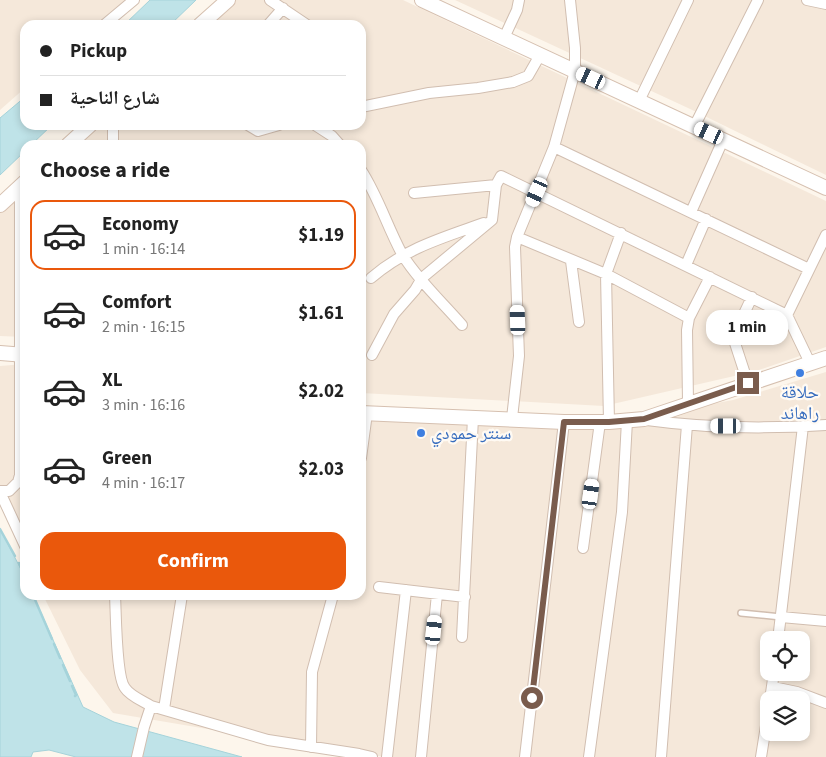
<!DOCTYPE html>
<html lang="en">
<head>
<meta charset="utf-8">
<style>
  :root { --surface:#fff; --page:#f6f6f6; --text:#222; --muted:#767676; --line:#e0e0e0; --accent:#ea580c }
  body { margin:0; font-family:"Source Sans 3","Noto Naskh Arabic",sans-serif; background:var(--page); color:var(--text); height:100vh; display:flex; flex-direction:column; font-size:19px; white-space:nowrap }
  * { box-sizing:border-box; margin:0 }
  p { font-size:16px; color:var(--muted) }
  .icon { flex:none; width:28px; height:28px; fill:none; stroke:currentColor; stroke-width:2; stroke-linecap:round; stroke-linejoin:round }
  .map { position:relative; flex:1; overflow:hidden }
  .panel { position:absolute; left:20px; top:140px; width:346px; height:460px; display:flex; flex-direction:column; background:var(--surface); border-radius:15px; box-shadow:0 2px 8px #0003 }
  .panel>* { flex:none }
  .guide { position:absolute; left:20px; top:20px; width:346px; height:110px; border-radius:15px; box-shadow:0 2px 8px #0003; display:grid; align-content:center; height:110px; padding:0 20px; background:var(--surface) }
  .buttons { position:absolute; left:760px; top:631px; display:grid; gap:10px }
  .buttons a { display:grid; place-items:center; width:50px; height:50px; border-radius:10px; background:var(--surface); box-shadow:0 2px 8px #0003; font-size:25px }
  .end { position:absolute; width:22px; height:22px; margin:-11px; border:6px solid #7a5c4d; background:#fff; box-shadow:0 0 0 2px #fff }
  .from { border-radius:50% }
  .bubble { position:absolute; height:35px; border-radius:15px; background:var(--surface); box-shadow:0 2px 8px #0003; font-size:16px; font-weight:700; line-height:35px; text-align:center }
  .car { position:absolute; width:15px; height:30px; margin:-15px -8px; border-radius:6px; box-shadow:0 0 4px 1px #0007; background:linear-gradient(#fff 24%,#345 0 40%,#fff 0 76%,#345 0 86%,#fff 0) }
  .guide b { display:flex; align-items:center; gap:18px; height:48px; font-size:19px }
  .guide b+b { border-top:1px solid var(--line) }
  .guide i { width:12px; height:12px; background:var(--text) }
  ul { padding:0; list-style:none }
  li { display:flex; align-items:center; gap:15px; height:70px; margin:0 10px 8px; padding:0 10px; border:2px solid transparent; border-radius:15px }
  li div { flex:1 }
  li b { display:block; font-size:19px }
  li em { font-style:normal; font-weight:700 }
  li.selected { border-color:var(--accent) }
  li>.icon { width:45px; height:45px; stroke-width:1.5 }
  h2 { padding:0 20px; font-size:22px; line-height:60px }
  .primary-button { display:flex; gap:10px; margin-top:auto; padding:10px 20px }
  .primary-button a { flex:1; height:58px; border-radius:15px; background:var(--accent); color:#fff; font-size:20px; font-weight:700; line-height:58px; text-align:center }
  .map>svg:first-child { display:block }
  .residential { fill:#f5e8da; fill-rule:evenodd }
  .water { fill:#bfe3e8; stroke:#a5d3da }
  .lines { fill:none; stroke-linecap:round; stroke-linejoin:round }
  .stream { stroke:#a5d3da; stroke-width:2.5 }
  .lane-casing { stroke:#d1beb0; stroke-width:8 }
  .street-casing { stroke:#d1beb0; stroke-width:12 }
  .secondary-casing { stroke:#d6c0b0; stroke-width:16 }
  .lane { stroke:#fff; stroke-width:5 }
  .street { stroke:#fff; stroke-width:10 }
  .secondary { stroke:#fff; stroke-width:14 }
  .route { stroke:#7a5c4d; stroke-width:6 }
  .shop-dot { fill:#3f7fe0; stroke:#fffaf3; stroke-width:2 }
  .labels { text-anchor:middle; stroke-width:4.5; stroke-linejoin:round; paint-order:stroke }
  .shop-label { font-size:18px; fill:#366cbe; stroke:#fffaf3 }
</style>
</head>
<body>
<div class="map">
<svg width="826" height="757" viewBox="0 0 826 757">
  <rect width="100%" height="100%" fill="#fdf6ec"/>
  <path class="residential" d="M0,0H127L98,25H25V88L0,110Z
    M233,0H403L826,201V347L756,371L604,406L361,393V145H74L96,125H361V25H206Z
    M455,0H826V175L688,108Z
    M25,190V337L0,336V212Z
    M25,364V549L0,485V366Z
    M826,372V757H383L359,751L243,735L113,713L80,670L43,595H361V415L589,427L733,400ZM769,640H801V672H769ZM769,700H801V732H769Z"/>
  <path class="water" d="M150,0H196L170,25H124Z
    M25,97V125H52L31,145H25V151L0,175V118Z
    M0,529L25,577V595H33L83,707L114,722L242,757H76L49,750L33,752L31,757H0Z"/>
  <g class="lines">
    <path class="stream" d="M0,529L15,556
      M19,563L25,577
      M33,595L52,639
      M54,644L60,658
      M63,665L70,681
      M72,686L76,695L75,696"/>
    <g class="lane-casing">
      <path id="lane" d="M741,613L781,617"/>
    </g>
    <g class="street-casing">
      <path id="street" d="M270,0L307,25
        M807,0L826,4
        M104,25L134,0
        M268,25L283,8
        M504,38L517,10L519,0
        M639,101L688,0
        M361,107L429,93L478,88L513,82L528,76L540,55
        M248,125L258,131L279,125
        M315,125L332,136L340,145
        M694,127L758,0
        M113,145V125
        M554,147L809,269
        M361,170C378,196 387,226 402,254C417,279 443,303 462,325
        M414,193L496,185
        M691,212L723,140
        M517,237L606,274L689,318L687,330L688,403
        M571,261L579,322
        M686,265L706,219
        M371,278C406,248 442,238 484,223
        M689,318L710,277
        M372,355L394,314L415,290L422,278L492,220L496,185L501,176L787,315
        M810,363L787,315L826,235
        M748,383L733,337L752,297
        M512,418L519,356L515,247L517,237L554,147L575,71V48L570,0
        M647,420C705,428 768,429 826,425
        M609,422L606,274L621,233
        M361,458L367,413
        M0,491H9L18,482L20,475V187
        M0,492L25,546
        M583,548L600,422
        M379,587L465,597
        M115,595C116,612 116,677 125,688C130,696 143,701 151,706L268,740L359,754L372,757
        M781,617L826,621
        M462,637L473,418
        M778,640L803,426
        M773,687L797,692L826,703
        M770,700L774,672
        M164,709L182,595
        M311,747L312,672L333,595
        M137,757L144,727L151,706
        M387,757L406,590
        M421,757L437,594
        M525,757L564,422
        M589,757L622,512L627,421
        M661,757L687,425
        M761,757L769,707"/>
    </g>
    <g class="secondary-casing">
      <path id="secondary" d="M422,0L826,188
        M200,25L228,0
        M68,145L90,125
        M0,205L25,182
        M0,353L25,355
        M361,413L564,422H609L644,419L826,358"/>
    </g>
    <use href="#lane" class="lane"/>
    <use href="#street" class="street"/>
    <use href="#secondary" class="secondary"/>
  </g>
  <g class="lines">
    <path class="route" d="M532,698L564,422H609L644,419L748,383"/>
  </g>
  <g class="shop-dot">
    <circle cx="800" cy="373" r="5"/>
    <circle cx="421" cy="433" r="5"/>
  </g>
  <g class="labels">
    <g class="shop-label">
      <text x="800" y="398">حلاقة<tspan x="800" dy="21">راهاند</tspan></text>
      <text x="431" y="439" text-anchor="start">سنتر حمودي</text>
    </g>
  </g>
</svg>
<div class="buttons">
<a><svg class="icon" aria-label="locate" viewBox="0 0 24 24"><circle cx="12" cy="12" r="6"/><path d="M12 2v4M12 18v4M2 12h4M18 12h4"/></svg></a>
<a><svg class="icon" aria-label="layers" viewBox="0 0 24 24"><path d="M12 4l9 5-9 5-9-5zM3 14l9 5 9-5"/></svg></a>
</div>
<i class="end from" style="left:532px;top:698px"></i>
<i class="end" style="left:748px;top:383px"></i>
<div class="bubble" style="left:706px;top:310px;width:82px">1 min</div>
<i class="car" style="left:591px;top:78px;rotate:295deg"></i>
<i class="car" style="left:709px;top:133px;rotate:295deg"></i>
<i class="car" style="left:537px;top:192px;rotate:204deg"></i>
<i class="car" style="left:518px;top:320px;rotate:358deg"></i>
<i class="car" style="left:726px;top:426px;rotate:270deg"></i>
<i class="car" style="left:591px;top:494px;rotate:8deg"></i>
<i class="car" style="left:434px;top:630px;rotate:6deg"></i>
<div class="guide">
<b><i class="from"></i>Pickup</b>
<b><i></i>شارع الناحية</b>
</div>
<section class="panel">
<h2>Choose a ride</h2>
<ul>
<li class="selected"><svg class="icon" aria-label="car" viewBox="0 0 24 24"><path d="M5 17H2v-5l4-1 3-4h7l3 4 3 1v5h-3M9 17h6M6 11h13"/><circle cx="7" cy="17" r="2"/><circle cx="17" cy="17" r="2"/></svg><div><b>Economy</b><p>1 min · 16:14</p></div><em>$1.19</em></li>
<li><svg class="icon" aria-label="car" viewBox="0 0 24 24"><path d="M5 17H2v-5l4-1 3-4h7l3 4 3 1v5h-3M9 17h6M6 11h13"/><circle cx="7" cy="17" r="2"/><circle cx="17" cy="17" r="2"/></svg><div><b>Comfort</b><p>2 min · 16:15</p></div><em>$1.61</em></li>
<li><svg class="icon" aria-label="car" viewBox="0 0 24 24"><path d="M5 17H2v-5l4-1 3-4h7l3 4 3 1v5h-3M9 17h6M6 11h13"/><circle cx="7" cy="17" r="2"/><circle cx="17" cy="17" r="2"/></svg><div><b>XL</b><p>3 min · 16:16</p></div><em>$2.02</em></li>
<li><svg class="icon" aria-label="car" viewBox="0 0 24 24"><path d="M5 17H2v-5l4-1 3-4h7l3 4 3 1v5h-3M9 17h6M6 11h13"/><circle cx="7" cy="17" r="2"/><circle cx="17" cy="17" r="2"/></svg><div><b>Green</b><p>4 min · 16:17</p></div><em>$2.03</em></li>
</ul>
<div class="primary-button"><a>Confirm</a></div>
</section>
</div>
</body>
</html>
